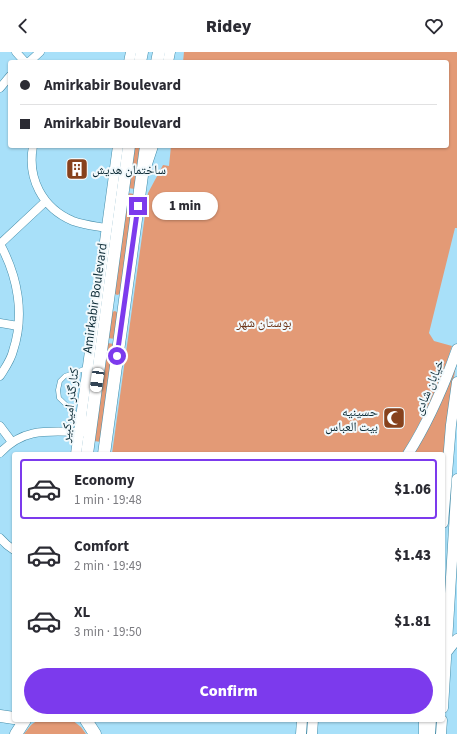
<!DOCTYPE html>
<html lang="en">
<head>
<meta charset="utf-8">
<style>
  :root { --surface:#fff; --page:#f2f2f3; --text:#2b2b33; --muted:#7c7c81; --line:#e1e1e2; --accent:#7c3aed }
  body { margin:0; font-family:"Source Sans 3","Noto Naskh Arabic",sans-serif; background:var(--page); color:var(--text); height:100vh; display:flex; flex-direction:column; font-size:15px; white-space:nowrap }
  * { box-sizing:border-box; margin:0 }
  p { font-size:13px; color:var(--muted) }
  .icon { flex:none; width:22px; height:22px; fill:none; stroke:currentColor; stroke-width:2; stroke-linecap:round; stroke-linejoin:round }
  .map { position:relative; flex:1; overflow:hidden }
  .panel { position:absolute; left:12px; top:400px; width:433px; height:270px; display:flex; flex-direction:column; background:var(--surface); border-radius:4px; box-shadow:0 1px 3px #0004 }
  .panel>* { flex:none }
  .hud { position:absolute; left:8px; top:8px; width:441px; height:88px; border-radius:4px; box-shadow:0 1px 3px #0004; display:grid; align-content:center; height:88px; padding:0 12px; background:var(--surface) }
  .end { position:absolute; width:18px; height:18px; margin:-9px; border:5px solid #7c3aed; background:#fff; box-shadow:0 0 0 2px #fff }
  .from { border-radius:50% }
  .bubble { position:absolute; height:28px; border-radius:14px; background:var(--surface); box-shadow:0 1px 3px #0004; font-size:13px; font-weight:800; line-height:28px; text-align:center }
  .car { position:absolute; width:12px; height:24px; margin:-12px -6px; border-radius:5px; box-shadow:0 0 3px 1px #0007; background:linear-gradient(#fff 24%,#345 0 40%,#fff 0 76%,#345 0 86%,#fff 0) }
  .hud b { display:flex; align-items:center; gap:14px; height:38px; font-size:15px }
  .hud b+b { border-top:1px solid var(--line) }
  .hud i { width:10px; height:10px; background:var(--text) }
  ul { padding:7px 0 0; list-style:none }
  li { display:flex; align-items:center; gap:12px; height:60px; margin:0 8px 6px; padding:0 4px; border:2px solid transparent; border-radius:4px }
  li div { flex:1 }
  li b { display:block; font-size:15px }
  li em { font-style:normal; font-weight:800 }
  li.active { border-color:var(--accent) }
  li>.icon { width:36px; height:36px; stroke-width:1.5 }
  .button { display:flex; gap:8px; margin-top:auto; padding:8px 12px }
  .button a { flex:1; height:46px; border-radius:24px; background:var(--accent); color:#fff; font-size:16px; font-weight:800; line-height:46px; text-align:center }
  header { display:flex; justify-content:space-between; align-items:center; height:52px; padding:0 12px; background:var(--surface); font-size:18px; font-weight:800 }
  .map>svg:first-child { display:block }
  .green { fill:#e39a76 }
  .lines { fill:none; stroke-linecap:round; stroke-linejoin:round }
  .service-casing { stroke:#458da9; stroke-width:5 }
  .minor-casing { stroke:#458da9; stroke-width:9 }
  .tertiary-casing { stroke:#458da9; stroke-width:11 }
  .primary-casing { stroke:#458da9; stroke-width:13 }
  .service { stroke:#fff; stroke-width:4 }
  .minor { stroke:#fff; stroke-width:8 }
  .tertiary { stroke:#fff; stroke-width:10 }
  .primary { stroke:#fff; stroke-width:12 }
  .route { stroke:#7c3aed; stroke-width:5 }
  .labels { text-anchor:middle; stroke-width:4; stroke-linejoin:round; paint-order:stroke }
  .poi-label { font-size:13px; fill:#0c2b36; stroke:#f2f9fc; text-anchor:start }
  .street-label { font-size:13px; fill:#0c2b36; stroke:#f2f9fc }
  .park-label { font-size:13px; fill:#6d361a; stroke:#f2f9fc }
</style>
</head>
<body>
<header><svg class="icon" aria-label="back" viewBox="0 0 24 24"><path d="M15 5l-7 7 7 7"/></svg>Ridey<svg class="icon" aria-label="heart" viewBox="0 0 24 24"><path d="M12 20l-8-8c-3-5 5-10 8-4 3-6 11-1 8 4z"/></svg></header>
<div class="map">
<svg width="457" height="682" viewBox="0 0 457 682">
  <rect width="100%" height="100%" fill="#a8e0f9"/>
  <path class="green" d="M184,0H457V176H455L429,281L434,289L452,294C440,332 423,368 402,402H112L148,141L163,113L169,114L171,94H447V10H183Z
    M134,94H141L135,137L128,136Z
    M128,141L134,142L120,242L117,243L114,241Z
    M115,259L118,261L115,287L108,286L112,260Z
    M107,291L114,292L101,390L94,389Z
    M457,308L452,336L445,410L443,409V402H412Z
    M38,668H72L81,675L86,682H24L31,673Z"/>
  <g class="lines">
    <g class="service-casing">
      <path id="service" d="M80,366L59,346L58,338L60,329L65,324L87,316"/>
    </g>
    <g class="minor-casing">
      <path id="minor" d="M16,0L25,10
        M29,10L40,0
        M0,36L10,24
        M33,94C27,126 42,156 73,169C84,173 95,174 106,176
        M0,192C18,225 25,263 13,299C11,308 5,316 0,324
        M0,192L46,149
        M0,271L18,274
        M0,374L12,390
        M0,401C23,376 47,379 79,380
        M0,486L7,493L14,498
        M423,682V668"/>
    </g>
    <g class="tertiary-casing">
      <path id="tertiary" d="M129,10L131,0
        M168,10L170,0
        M147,112L153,94
        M76,402L118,94
        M408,402C429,369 444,334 457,297
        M443,471L451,373L457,330
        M446,601L457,587
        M443,656L457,427
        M301,682L302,668
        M312,682L313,668
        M430,682L431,668
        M441,682L442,668"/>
    </g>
    <g class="primary-casing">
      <path id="primary" d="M140,10L142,0
        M157,10L159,0
        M79,380L91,369
        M87,402L129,94
        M104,402L146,94
        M0,664L14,666
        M86,668L95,682
        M16,682L25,668"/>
    </g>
    <use href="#service" class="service"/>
    <use href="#minor" class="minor"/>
    <use href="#tertiary" class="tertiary"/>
    <use href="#primary" class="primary"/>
  </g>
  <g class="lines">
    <path class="route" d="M117,304L138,154"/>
  </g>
  <defs>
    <g id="building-square" transform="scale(1.15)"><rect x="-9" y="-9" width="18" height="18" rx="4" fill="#87411c" stroke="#f2f9fc"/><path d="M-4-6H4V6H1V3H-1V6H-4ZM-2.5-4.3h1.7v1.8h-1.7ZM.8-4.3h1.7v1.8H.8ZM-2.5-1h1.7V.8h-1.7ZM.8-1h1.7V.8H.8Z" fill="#fff"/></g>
    <g id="mosque-square" transform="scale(1.15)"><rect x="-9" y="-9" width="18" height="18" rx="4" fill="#87411c" stroke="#f2f9fc"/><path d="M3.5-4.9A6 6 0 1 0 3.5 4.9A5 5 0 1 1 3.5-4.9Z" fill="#fff"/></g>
  </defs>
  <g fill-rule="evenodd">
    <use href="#building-square" x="77" y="117"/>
    <use href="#mosque-square" x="394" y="366"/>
  </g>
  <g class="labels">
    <g class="poi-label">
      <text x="92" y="122">ساختمان هدیش</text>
      <text x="378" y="364" text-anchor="end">حسینیه<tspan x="378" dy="15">بیت العباس</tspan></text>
    </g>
    <g class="street-label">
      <text transform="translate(94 246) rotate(-82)" y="5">Amirkabir Boulevard</text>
      <text transform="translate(428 335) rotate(-67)" y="5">خیابان شادی</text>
      <text transform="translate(69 353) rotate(-83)" y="5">کنارگذر امیرکبیر</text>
    </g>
    <g class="park-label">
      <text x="264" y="275">بوستان شهر</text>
    </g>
  </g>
</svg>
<i class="end from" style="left:117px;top:304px"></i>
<i class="end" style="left:138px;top:154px"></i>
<div class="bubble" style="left:152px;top:140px;width:66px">1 min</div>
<i class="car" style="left:97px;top:328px;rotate:188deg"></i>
<div class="hud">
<b><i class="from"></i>Amirkabir Boulevard</b>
<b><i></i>Amirkabir Boulevard</b>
</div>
<section class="panel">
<ul>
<li class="active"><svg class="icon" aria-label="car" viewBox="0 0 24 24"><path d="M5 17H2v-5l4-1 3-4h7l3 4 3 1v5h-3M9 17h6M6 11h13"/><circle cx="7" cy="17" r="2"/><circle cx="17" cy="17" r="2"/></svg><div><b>Economy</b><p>1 min · 19:48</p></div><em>$1.06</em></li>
<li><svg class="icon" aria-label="car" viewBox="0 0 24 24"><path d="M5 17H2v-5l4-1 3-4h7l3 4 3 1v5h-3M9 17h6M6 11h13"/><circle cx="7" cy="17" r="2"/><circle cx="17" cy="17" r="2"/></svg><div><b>Comfort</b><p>2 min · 19:49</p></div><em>$1.43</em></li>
<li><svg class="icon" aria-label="car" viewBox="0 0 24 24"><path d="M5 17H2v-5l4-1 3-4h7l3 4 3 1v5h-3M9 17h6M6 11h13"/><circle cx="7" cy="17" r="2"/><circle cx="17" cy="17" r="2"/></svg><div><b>XL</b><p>3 min · 19:50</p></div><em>$1.81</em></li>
</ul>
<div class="button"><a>Confirm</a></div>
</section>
</div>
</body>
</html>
